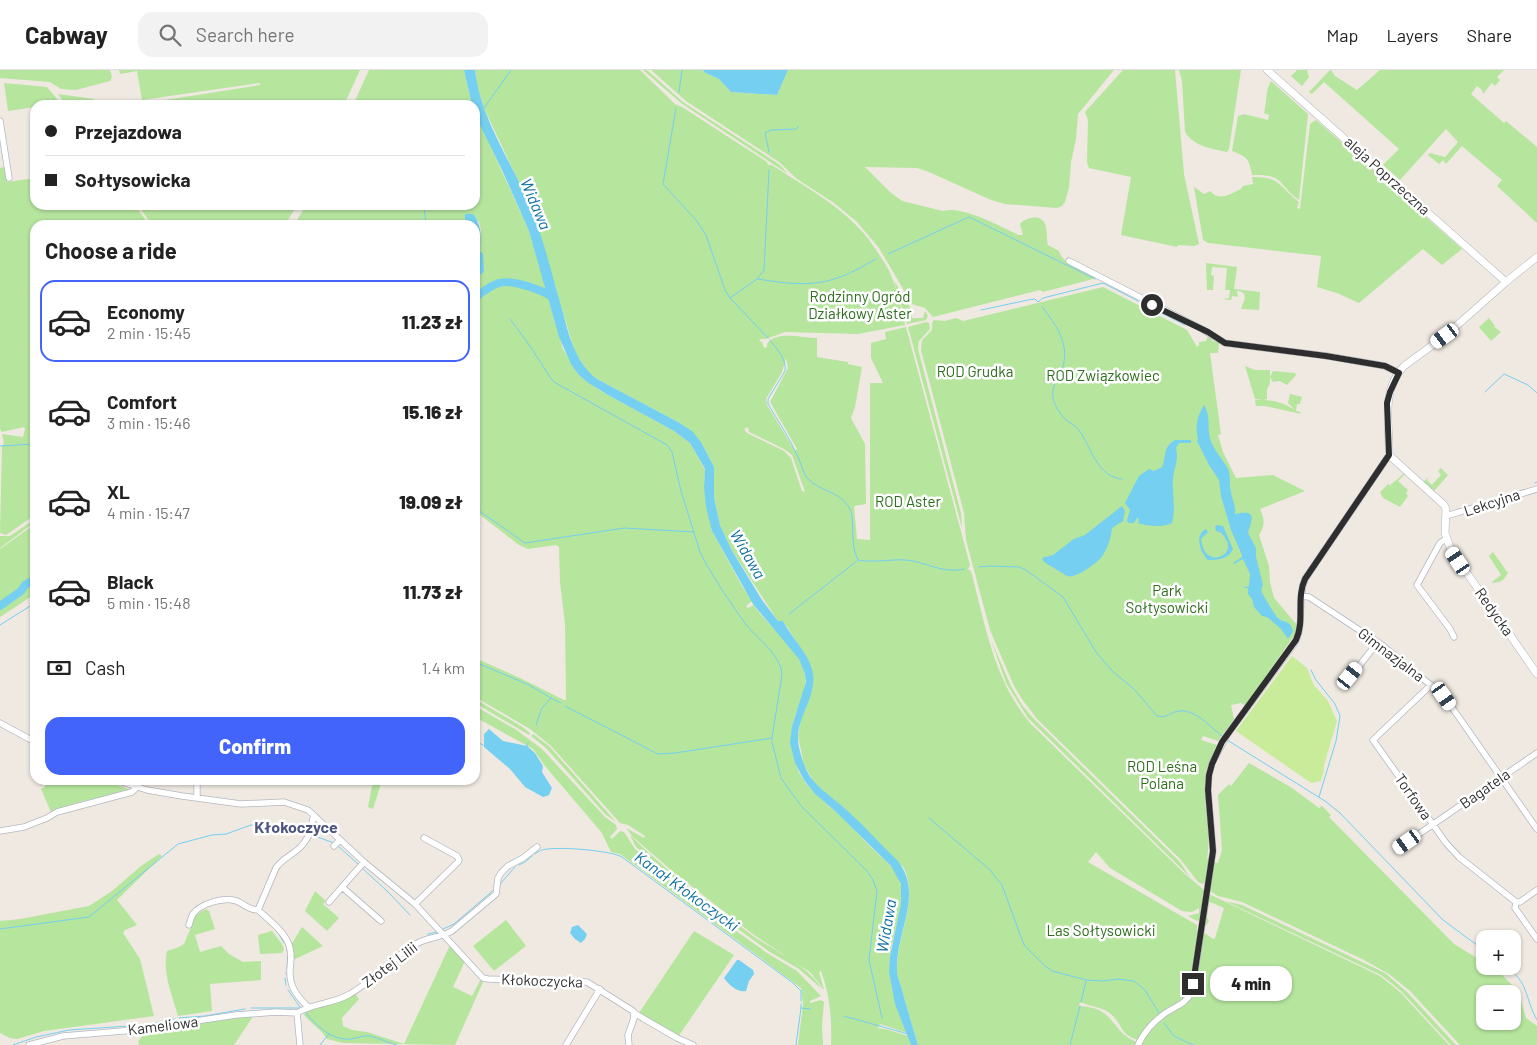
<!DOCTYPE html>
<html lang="en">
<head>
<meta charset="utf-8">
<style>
  :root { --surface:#fff; --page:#f2f2f2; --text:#222; --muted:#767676; --line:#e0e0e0; --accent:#4264fb }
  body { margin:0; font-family:Barlow,sans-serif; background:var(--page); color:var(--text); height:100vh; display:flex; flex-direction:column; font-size:19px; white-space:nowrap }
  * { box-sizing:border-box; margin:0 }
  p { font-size:16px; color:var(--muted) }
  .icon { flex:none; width:28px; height:28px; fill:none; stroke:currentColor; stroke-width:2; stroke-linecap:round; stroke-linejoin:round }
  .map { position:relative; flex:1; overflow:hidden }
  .drawer { position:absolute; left:30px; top:150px; width:450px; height:565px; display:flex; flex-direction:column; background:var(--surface); border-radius:15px; box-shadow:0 1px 4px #0004 }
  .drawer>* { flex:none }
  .top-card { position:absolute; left:30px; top:30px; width:450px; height:110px; border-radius:15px; box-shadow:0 1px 4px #0004; display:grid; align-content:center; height:110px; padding:0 15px; background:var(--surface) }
  .fabs { position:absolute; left:1476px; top:860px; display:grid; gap:10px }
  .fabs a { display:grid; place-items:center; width:45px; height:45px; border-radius:10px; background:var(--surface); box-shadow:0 1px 4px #0004; font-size:25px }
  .end { position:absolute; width:22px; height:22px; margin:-11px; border:6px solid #2e2e2e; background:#fff; box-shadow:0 0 0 2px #fff }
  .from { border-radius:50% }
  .bubble { position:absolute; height:35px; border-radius:15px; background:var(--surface); box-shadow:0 1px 4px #0004; font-size:16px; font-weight:800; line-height:35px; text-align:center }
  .car { position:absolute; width:15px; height:30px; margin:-15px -8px; border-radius:6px; box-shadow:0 0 4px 1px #0007; background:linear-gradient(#fff 24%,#345 0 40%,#fff 0 76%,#345 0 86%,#fff 0) }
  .top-card b { display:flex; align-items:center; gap:18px; height:48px; font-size:19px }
  .top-card b+b { border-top:1px solid var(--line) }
  .top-card i { width:12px; height:12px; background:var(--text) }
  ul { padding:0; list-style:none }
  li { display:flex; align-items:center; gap:15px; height:82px; margin:0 10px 8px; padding:0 5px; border:2px solid transparent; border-radius:15px }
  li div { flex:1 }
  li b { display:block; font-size:19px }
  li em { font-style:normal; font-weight:800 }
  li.selected { border-color:var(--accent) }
  li>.icon { width:45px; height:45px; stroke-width:1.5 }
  h2 { padding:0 15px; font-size:22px; line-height:60px }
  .pay { display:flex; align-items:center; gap:12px; height:55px; padding:0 15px; font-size:19px }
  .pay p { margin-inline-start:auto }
  .primary-button { display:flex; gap:10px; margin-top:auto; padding:10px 15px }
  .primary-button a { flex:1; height:58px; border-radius:15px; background:var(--accent); color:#fff; font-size:20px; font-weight:800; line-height:58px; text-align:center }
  header { display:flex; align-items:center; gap:30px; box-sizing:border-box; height:70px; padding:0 25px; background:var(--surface); border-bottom:1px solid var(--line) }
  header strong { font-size:24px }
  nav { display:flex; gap:28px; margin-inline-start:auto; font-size:18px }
  .search { width:350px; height:45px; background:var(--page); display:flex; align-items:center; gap:12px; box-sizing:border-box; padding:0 18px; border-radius:15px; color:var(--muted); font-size:19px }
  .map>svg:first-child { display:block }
  .green { fill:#b6e59e; fill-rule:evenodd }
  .pitch { fill:#c9ec9a }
  .water { fill:#75cff0 }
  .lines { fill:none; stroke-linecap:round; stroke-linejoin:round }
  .stream { stroke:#75cff0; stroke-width:1 }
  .river { stroke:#75cff0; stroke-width:8 }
  .minor-casing { stroke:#b4b7c1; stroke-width:7 }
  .tertiary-casing { stroke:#b4b7c1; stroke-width:8 }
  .minor { stroke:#fff; stroke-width:5.5 }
  .tertiary { stroke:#fff; stroke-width:7 }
  .route { stroke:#2e2e2e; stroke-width:6 }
  .labels { text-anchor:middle; stroke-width:5; stroke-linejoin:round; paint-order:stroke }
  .street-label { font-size:15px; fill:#2e2e2e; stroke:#fff }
  .park-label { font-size:15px; fill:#2c6e1b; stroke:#fff }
  .water-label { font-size:16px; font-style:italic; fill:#0d6fa3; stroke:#fff }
  .neighbourhood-label { font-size:16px; font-weight:bold; fill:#4d5680; stroke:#fff }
</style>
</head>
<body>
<header>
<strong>Cabway</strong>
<div class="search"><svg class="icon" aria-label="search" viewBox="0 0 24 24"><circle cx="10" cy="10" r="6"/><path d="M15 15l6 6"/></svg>Search here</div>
<nav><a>Map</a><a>Layers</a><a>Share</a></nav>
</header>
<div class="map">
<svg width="1537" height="975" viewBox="0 0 1537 975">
  <rect width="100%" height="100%" fill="#efe9e1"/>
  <path class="green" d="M0,0H110L112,7L110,11L76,20L61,19L50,12L0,8Z
    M119,0H360L344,35H133L260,15V13L142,30L137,1L120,4Z
    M369,0H464L472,35H353Z
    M475,0H640L675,34L682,37L767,92L768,95H772C800,114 833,131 857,156C868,167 876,180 884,192C896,210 900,235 905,255L858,264L785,262L766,269H761L759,271L762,272L764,278L767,277V274C775,260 803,268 817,268V287L848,292V294L862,297L855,337L851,348L865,374L866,434L854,436L857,469L870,470V313H883L871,288V273L886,269L885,262L906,257L970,495L968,499L971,501C985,554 994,611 1031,654L1185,804L1204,820L1200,850L1197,851L1188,846L1199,843V838L1192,842L1182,841L1110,798L1096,782L1088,792L1197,855V861L1206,864L1213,869L1215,868L1224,838L1210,832L1209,833L1207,847L1209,851L1206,856L1204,851L1209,826L1211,825L1380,906L1400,922L1449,975H1139L1138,970C1121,965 1124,958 1113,946C1105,937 1091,937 1080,932L1079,936C1116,937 1110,962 1137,972L1136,975H918C912,955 906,935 901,916C899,911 897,906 897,901C896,866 919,832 904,798L842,736L828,726L814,712L804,695L798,666L801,649L807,635L806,586L783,551H778L731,479L720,455L714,428V397L701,372L691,361L678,352L597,309L587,301L575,282L532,140L484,38L477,15ZM786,288L788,298L770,332L797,379L795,381L767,335L766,329L782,302ZM748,357L749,362L784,379L792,385L805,422L802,421L791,388L784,381L747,363L744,359Z
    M643,0H647L683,32L780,95L788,104L681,33Z
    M651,0H703L704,2L719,9L731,22L777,25L788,0H1114L1078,44L1076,69L1071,92L1069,118L1065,132L1062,136L1057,138L1005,134L991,130L929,102L917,98L865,97L890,122L902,131L943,141C962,135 1001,157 1019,165H1023L1020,154C1026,147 1041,144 1045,154C1048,161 1046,168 1048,175L1059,181L1061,186L1066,191L1097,208L1043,222L1040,220L933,247L925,238L912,234L879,178L857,152L834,133L797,109L779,92L686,31Z
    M1123,0H1175L1184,104L1199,174L1194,176L1178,175L1177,177L1121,165L1131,107L1089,98L1087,92L1088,50L1085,42Z
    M1179,0H1241L1229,79L1227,82C1212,79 1193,76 1185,62L1182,11Z
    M1297,0H1307L1309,7L1302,16L1291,6Z
    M1331,0L1335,6L1357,20L1380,0H1504L1497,7L1500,10L1495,16L1492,13L1483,24L1482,20L1477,16L1471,24L1504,53L1506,51L1537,77V153L1497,116L1502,110L1462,76L1446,94L1443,90L1439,94L1428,85L1430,83L1445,87L1458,72L1446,59L1400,110L1383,95L1399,79L1324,12L1312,24L1309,22L1329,1Z
    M1271,11L1308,44L1299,130C1277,114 1285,104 1252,105C1249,88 1247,87 1232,81L1238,46L1244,44L1268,50L1269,45L1264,43C1267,32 1265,21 1271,11Z
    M4,13L47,17L62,35H35V37L8,41Z
    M58,24L94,29L96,35H66Z
    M475,42L529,161L548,223C534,216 506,208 492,215C486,218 480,222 475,226L481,159L479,152L465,144V155H294L306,135H475Z
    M1316,50L1381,107V112L1392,117L1462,179L1442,195L1423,179L1359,233L1337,223L1317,217L1321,186L1208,173L1203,170L1194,117L1204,124L1210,121C1219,132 1230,124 1241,119L1243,116L1253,114L1252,107C1280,106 1279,117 1299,132L1297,138L1300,139L1310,54Z
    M4,97L7,112L35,108V135H135L149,155H35V445L6,465L0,463L2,376L4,373L2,364L23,367L25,359L24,357L2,362L0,359V98Z
    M138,135H297L285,155H152Z
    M1206,193L1237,197L1234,219L1260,222L1259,240L1241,239L1245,228C1245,223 1242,221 1237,221L1238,227L1232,226L1231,230L1222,229L1229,228L1230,220H1225L1227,198L1212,197L1211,205L1214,206L1213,220H1207Z
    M894,211L909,234L912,248H923L925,241L928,246L926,250L907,254Z
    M507,215L530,217L542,222L548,228L563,279L578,304L599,320L674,361L690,373L705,400L704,418L712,461L742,516L752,531L746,536L748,538L754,535C769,559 800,576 805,605C808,619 798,635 794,649C789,664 792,689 800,704C808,719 821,729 834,740C848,752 860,767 874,780C884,790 896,798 900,812C907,833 892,864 890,886C887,913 898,939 907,963L880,954L878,958L889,960L908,966L911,975H831C832,949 830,926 821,901L819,902L824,920L811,903L754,865L671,800L633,767L626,758L644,768L645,766L628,755L620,753L551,676L530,659L475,627V588L520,608L564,630H566L565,554L560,512L559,477L556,475L528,479L519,475L475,441V230L496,216Z
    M1103,217L1187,260L1197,277L1199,275V272L1206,271L1207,268L1211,266L1214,268L1211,271L1219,272L1218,283H1210L1221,364L1218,365L1223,382L1236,408L1273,405L1305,421L1260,439C1265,450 1265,455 1259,465L1269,496L1270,512L1274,528L1297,555L1296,563L1245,636L1241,633L1231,635L1234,649L1218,671L1203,666L1201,670L1217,675C1213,684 1208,692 1206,701C1201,731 1212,759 1207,789H1209L1206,812L1203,814L1198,812L1181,790L1037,649L1022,629L1014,616L990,560L966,470L964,443L921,280L922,270L932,260V253L934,250L945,251L956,248L963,251Z
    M1489,248L1495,256L1494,257L1501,262L1491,271L1479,257Z
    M926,252L929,253L930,259L919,271L918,279L961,443L962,458L908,257Z
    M1245,296L1255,300H1270V314L1267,319V329L1263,330C1274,330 1286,334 1295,340L1288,333L1290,324L1302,327L1300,334H1297L1296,341L1300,342L1301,344L1265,336H1256L1255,330L1263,329H1255Z
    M1273,301L1295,303L1296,305L1287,315L1280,311L1273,312L1270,307Z
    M1441,398L1448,405L1434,421L1423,412L1429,407L1427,410L1432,415L1441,405L1438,401Z
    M1404,403L1405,404L1398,411L1408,420L1406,423L1408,426L1400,437L1383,428L1380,422L1388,414L1394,419L1390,415L1399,408Z
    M35,449V452L0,478V466H10Z
    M35,454V506C24,513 12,524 1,532L3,535L35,513V524L0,547V479Z
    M1493,482L1508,503C1503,510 1503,512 1493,513L1492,512L1501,505L1489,486Z
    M991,570L1011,616L1022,635L1033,648L1180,792L1190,807L1028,648L1006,613Z
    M475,629L521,656L530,663L529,665L475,633Z
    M475,636L515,659L542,679L605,747L616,755L617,759L610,767L612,769L620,761L624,762L635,779L735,860L767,883L797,901L821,926L810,931V933L821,930L824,932L822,956L823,975H798L803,935L801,918L620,784L611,782L602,763L545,696L533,679L475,647Z
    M533,664L549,676L616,752L605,744L546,678L531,666Z
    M1249,693L1292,718L1319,738L1322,736L1331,745L1329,747L1454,874L1485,893V896H1490L1499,902L1518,921L1526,948L1537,956V975H1460L1410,921L1389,904L1364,890L1242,832L1218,826L1210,821L1213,792L1218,793L1222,780L1218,725L1229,714L1231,716ZM1485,924H1512V951H1485Z
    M44,710H106L130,720L76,733L51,742L41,719L45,717Z
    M373,710H382L373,739L368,737Z
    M630,765C666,801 709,832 749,863C773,881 806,893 822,919L799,899L770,882L742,862L662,798L636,777Z
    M159,784L162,786L117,830L137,855L125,860L123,863L140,889L154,946L44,961L17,969L10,968L0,963V851L20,849L89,836L112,821L141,796Z
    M315,821L326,831L323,834L339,848L327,861L305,841Z
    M1225,831L1242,835L1385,903L1407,922L1456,975H1451L1400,920L1381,905Z
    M206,839L209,841L215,859L195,865L200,882L221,876L229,884L243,892L261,891V910L210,914L212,941L178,946C172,925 162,902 167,881L179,877L184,874L196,845Z
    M506,850L526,876L494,901L473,876Z
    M302,857L323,876L293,890L291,875Z
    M272,861L282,874L284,879L282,883L260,884L258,865Z
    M694,861L734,885L678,967L639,943Z
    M450,875L465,891L453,917L472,926L481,909L483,912L455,975L343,973L327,969C324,962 311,953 304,945L306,941L355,923L359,929L342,948L343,956L352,960L367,962L404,974Z
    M254,945L234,975H139L138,972L145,962Z"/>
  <path class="pitch" d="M1292,586L1307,598L1314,615L1328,631L1337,651L1323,699L1324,700L1321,711L1311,713L1236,661Z"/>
  <path class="water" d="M464,0H475C480,49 514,95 532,141C544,170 551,202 560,232C568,260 573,291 597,309L678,352L692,361L701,372L714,397V428L720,455L731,479L762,530L778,551H783C792,569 810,584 813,604C816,627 798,646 798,668C798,676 801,686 804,694C810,713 827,723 842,736C861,752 878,772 897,790C925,824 895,862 897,901C897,906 899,911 901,916C906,935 912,955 918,975H911L895,934L889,902L890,886L901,834V814L891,796L834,740L815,724L804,710L795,693L790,673L792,656L806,612L805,604L799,589L753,534L712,461L706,437L704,418L705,399L690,373L674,361L608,325L587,312L578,304L571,294L559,267L529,161L502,100L478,51L475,42V35H472Z
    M703,0H788L777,25L731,22L719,9L704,2Z
    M465,144H473C482,156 481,166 480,181L483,184L484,202L477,207L475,214V155H465Z
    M1204,335C1211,346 1207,356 1210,368C1213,380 1223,389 1228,399C1231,406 1229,414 1231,422C1232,430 1236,435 1235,444C1258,439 1252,449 1248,463L1256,478V487L1263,515L1261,520C1262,524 1275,545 1278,548C1285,554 1290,549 1293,561L1288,569L1281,559L1267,547L1262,546L1254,537L1252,529L1248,524V518H1243L1249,516L1250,504L1243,489L1234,494L1233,493L1242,487V485L1231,460L1221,426L1219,410L1209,395L1197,371L1198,369C1195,356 1197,347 1204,335Z
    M1175,370H1191V373H1179L1176,378C1179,390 1174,398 1173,409C1172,424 1176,439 1172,453C1162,458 1149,456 1138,453L1139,449L1137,448L1134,453H1128L1127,450L1130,440L1125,433L1139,406L1149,399L1154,401L1162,397C1167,386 1162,378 1175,370Z
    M1122,436L1125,441L1123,451L1112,458C1111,467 1108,477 1103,485C1099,492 1076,509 1067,506L1044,492L1042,488L1053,485L1074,469L1085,465Z
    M1217,455L1223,456L1233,479C1229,489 1217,490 1208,490C1200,482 1194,465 1206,459L1208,462L1201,469C1202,474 1203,480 1207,484C1215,493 1236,483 1225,468C1223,464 1221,462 1216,461L1215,457Z
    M489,659L503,671L527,676L535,683L543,696L542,702L552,718L549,725L543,727L525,717L510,699L484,677V664Z
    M578,855L587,864L585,869L581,873L575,869L570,863L572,857Z
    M737,890H739L753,900L754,904L749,911L746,921C738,923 729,915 724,908Z"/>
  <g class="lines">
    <path class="stream" d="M679,22L682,0
      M484,38L511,0
      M676,38L663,114L696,150L706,165L725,220L730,228
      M769,82L765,63L771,60L796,59L799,56
      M424,135L426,155
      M888,184L969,147L1095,209
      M758,209C782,213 810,217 834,209C849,205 863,196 876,189
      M1042,237C1056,254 1071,276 1062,299C1058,309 1051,317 1053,328C1055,337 1062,348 1070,353C1073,355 1077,357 1079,360C1091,377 1097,407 1122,409
      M981,240L1028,230L1035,229L1038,232L1043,228L1103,213L1185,255
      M510,249L530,276L550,307L554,312L667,375L672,382L681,421L700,482L705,492C717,513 730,532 744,552C756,568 781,584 782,605L772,668
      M768,268L730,228L757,209L764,200L769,100
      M770,270C777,280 787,289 785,301L768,329V334C778,351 789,367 797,385C801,392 803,404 808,409C821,422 837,420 849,437C856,448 849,473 858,490C874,493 890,489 906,490C926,492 943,504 964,499
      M1485,322L1504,304L1528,315L1537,323
      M0,376L35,374
      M1535,413L1537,412
      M475,438L525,473L624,458L694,462
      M979,497L990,496L1019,497L1026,500L1063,527L1096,582L1112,601L1134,619L1157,646C1167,649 1170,642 1179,641C1196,639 1211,658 1223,667
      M789,544L857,491
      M0,555L35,533
      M475,592L529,615L551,628
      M1311,600L1316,610L1335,634L1340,646L1336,671L1319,727
      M565,636L658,684L675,683L772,668V670
      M536,655L542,638L551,628L561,633
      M1227,670L1325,731L1340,743L1443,850L1485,881
      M475,671L483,675
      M772,672L781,708L790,721L802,737L867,801L873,810L877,821L869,890L882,948
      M527,676L528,673
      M929,748L989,799L1002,815L1024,875L1045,896L1052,901L1086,910L1103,911L1118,909L1134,911L1145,920L1159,943
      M312,765L334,773
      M338,776L358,794
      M535,784C536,783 541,780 542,780C555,776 609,780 622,787L793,913L801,921V931
      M519,795L525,792L532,786
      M362,798L387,821L410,845
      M500,814L515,797
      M0,859L89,847L178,774L212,765L226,764L251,755L263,754L277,755L308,763
      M441,860L454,854L495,819
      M279,864L284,873
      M428,864L437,862
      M286,875L288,885L287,898
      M1506,896C1530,914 1524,927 1537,950
      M286,904V903
      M285,908L286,915
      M288,920L300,937
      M1081,932L1086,911
      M801,934V938L810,939
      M251,938H300
      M305,942C316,955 331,971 351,969C357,968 364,965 370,966C379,968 388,973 397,975
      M844,946L908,964
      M179,948L205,946L245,939
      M1164,953L1174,966L1193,975
      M13,975L36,967L69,960L144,955L175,949
      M320,975L329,964
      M796,975L801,938
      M1070,975L1080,936"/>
    <path class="river" d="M475,228C482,222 490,216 499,213C513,209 541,220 553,227
      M0,536L21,521L25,515L35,509"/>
    <g class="minor-casing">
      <path id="minor" d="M0,51L9,108
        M1069,191L1202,259L1225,273L1327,286L1385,296L1399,303
        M1446,446L1537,419
        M1446,469L1440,473L1417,515L1450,559L1454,567
        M1301,526L1309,527L1382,575L1444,626L1537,759
        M1351,606L1378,572
        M1431,615L1373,670L1446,773L1459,787L1516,832
        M0,653L35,672
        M116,710L147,720L182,726L241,734L284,732L308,740L364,792L415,834L483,908L488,909L587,912L633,941L634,948L628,965L629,975
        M197,728V710
        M312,758L321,760L327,758
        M0,761L24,757L47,748L57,742L132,722L137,717
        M334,776L340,770
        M1397,779L1537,683
        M342,817L381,851
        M329,832L364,792
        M1516,832L1515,838L1537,869
        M1516,832H1520L1537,820
        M415,834L458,792L459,790L457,786L424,768
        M258,840C269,850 284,861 289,875C292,883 291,891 290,899C289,916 296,925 308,937
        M258,840L276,798C283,787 296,784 303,774C306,770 310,765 311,760C313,755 311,751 314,746
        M189,855C190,852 191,847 193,844C200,834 221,828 233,830C243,832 247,840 258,840
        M297,943C313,933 332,934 348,925C373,912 391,888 416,874C427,867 441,868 452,861L496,824L498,808L501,803L508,796L523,788L537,777
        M297,943L300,975
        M634,943L677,968L693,975
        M29,975L63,966L135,960L236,945L276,942L297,943
        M566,975L600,919
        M1138,975C1144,962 1155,950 1167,942C1177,936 1186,933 1192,922L1213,781L1208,720L1209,705L1212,693L1227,665L1294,574C1306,554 1296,530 1305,509L1389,385"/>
    </g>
    <g class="tertiary-casing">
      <path id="tertiary" d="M1267,0L1506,212
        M1537,187L1506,212L1445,266L1404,296C1380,322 1390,353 1389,385L1444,435L1446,439L1445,463L1451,480L1537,604"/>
    </g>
    <use href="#minor" class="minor"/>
    <use href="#tertiary" class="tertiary"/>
  </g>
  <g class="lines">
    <path class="route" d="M1152,235L1208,262L1225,273L1326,286L1385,296L1399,303L1390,322L1387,333L1389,385L1305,509C1296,528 1305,551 1296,570L1222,672L1212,694L1209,705L1208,720L1213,781L1193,914"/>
  </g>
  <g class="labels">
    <g class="street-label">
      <text transform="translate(1387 106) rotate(42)" y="5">aleja Poprzeczna</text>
      <text transform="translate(1492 433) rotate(-18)" y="5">Lekcyjna</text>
      <text transform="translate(1494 542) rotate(55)" y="5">Redycka</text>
      <text transform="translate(1391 585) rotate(37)" y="5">Gimnazjalna</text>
      <text transform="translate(1485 719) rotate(-35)" y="5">Bagatela</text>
      <text transform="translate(1413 727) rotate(55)" y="5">Torfowa</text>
      <text transform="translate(390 895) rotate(-37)" y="5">Złotej Lilii</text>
      <text transform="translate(542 911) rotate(2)" y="5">Kłokoczycka</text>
      <text transform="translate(163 956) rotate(-7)" y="5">Kameliowa</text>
    </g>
    <g class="park-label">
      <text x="860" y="232">Rodzinny Ogród<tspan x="860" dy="17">Działkowy Aster</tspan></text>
      <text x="975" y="307">ROD Grudka</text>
      <text x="1103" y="311">ROD Związkowiec</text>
      <text x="908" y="437">ROD Aster</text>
      <text x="1167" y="526">Park<tspan x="1167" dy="17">Sołtysowicki</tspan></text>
      <text x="1162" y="702">ROD Leśna<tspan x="1162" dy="17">Polana</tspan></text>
      <text x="1101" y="866">Las Sołtysowicki</text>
    </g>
    <g class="water-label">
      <text transform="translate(536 134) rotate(67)" y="6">Widawa</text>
      <text transform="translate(748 484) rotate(60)" y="6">Widawa</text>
      <text transform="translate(687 821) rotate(36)" y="6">Kanał Kłokoczycki</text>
      <text transform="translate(886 856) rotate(-80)" y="6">Widawa</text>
    </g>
    <g class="neighbourhood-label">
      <text x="296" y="763">Kłokoczyce</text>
    </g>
  </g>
</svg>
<div class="fabs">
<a>+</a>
<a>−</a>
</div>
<i class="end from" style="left:1152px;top:235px"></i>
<i class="end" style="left:1193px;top:914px"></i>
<div class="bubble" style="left:1210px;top:896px;width:82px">4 min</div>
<i class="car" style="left:1445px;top:266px;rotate:234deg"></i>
<i class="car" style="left:1458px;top:491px;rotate:326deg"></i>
<i class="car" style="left:1350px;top:606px;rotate:39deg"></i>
<i class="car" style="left:1444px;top:626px;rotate:145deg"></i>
<i class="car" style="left:1407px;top:772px;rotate:235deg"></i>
<div class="top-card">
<b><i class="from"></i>Przejazdowa</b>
<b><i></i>Sołtysowicka</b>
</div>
<section class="drawer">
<h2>Choose a ride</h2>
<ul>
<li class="selected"><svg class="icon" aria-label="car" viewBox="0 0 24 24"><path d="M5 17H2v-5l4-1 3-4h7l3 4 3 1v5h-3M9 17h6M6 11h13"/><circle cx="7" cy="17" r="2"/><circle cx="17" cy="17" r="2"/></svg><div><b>Economy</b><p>2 min · 15:45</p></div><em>11.23 zł</em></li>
<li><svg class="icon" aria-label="car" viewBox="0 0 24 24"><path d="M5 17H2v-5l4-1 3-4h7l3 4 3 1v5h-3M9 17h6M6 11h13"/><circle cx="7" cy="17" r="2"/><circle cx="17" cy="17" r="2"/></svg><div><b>Comfort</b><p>3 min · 15:46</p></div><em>15.16 zł</em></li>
<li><svg class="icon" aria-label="car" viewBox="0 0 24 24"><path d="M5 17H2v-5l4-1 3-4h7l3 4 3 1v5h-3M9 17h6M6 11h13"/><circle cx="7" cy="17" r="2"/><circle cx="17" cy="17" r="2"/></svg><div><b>XL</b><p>4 min · 15:47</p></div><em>19.09 zł</em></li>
<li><svg class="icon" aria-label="car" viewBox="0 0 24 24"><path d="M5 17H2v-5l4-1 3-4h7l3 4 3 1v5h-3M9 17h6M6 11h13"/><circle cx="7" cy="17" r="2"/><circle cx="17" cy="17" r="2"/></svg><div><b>Black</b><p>5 min · 15:48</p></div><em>11.73 zł</em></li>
</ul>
<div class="pay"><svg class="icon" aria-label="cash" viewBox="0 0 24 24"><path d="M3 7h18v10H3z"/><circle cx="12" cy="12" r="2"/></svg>Cash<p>1.4 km</p></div>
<div class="primary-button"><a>Confirm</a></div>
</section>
</div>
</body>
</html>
